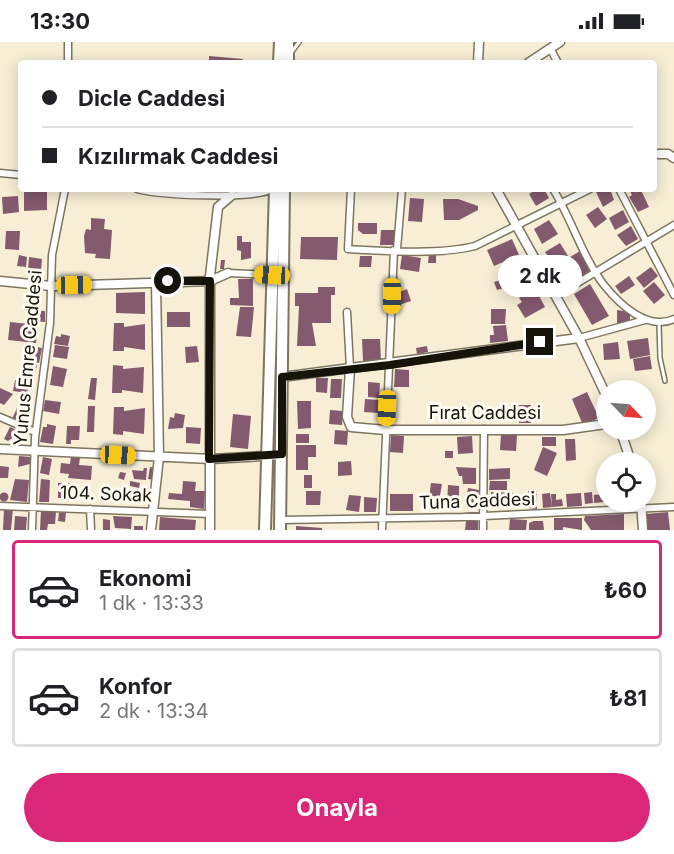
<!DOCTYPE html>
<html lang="tr">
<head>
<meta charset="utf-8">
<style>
  :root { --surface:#fff; --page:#f2f2f2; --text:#202124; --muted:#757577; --line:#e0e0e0; --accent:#db2777 }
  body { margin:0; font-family:Inter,sans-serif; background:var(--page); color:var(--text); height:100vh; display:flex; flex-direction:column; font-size:22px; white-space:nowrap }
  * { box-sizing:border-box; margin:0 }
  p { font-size:20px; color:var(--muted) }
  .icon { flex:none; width:33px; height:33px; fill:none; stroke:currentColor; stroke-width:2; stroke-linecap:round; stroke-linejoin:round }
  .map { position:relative; height:488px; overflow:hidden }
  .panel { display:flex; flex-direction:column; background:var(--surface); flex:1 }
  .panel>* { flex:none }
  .top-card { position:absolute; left:18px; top:18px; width:639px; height:132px; border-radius:6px; box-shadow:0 3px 15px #0003; display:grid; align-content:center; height:132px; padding:0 24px; background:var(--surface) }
  .needle { width:39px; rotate:115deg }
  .buttons { position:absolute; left:596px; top:338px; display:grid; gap:12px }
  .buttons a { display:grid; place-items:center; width:60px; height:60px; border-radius:50%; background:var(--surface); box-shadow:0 3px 15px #0003; font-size:30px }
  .end { position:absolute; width:27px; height:27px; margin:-14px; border:8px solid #16130b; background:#fff; box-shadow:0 0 0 3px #fff }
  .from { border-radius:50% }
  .bubble { position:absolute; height:42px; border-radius:21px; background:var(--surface); box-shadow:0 3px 15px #0003; font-size:20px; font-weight:700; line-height:42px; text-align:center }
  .car { position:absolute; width:18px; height:36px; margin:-18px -9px; border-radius:8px; box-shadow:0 0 4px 2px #0007; background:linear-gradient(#f5c518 24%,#345 0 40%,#f5c518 0 76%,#345 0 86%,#f5c518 0) }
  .top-card b { display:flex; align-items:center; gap:21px; height:57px; font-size:22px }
  .top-card b+b { border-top:2px solid var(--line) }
  .top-card i { width:15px; height:15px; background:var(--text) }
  ul { padding:10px 0 0; list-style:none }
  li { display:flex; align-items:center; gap:18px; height:99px; margin:0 12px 9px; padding:0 12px; border:3px solid var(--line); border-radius:6px }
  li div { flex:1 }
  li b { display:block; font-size:22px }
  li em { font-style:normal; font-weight:700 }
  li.on { border-color:var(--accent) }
  li>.icon { width:54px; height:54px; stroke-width:1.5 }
  .action { display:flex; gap:12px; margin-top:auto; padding:12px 24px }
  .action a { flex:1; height:69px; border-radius:36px; background:var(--accent); color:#fff; font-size:24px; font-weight:700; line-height:69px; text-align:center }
  .status { display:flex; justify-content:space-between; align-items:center; height:42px; padding:0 30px; background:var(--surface); direction:ltr }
  .status svg { height:16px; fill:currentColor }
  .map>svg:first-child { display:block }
  .building { fill:#845a6f }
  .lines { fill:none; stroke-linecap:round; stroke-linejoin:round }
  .lane-casing { stroke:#7d755f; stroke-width:6 }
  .street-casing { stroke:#7d755f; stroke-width:9 }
  .secondary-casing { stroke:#7d755f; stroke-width:11 }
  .highway-casing { stroke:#7d755f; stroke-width:14 }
  .lane { stroke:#fff; stroke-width:3 }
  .street { stroke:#fff; stroke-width:6 }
  .secondary { stroke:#fff; stroke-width:8 }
  .highway { stroke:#fff; stroke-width:10 }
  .route { stroke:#16130b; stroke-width:8 }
  .labels { text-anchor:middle; stroke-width:6; stroke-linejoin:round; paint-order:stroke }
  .street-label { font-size:18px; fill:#16130b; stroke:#fffbf2 }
</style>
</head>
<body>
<div class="status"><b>13:30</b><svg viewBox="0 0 49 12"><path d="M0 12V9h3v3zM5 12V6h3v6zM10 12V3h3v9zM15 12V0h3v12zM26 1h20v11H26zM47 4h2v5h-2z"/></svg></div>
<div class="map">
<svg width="674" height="488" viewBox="0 0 674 488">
  <rect width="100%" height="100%" fill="#f7eed5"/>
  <path class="building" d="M209,14L243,17L242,21H209Z
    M537,147H544L549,156L536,164L529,152Z
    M601,147H610L614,158L603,165L596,150Z
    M629,147H641L635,151L641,148L649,165L638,170L629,155L632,153Z
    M47,148V168L24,169V149Z
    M18,154L19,170L3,172L2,155Z
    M410,156L424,157L422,180L408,179Z
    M443,157H458L478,164V168L459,178H444Z
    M598,165L607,177L595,186L586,173Z
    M623,168L629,180L615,188L609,176Z
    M91,176L105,177L104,187L112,188L110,217L95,216L96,212L85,211L84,194L86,187L91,188Z
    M549,178L558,192L542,202L534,187Z
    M358,181H377V192H363L358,188Z
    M631,184L638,197L626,204L617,193Z
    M381,188H395L394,203H380Z
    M6,189H20L19,208L5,207Z
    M237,194H242V200H251V216L241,218V209L237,208Z
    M301,195H338L337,218L300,217Z
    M512,197L519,213L494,224L487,208Z
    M560,201L568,214L554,223L545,210Z
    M580,209L592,227L579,236L567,217Z
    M429,211H436V221H428Z
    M19,213L27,215L26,225L17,224Z
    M402,213L421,216L419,230L400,227Z
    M360,214H372L371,225H359Z
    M29,215L42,217L41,229L28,227Z
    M221,218H225L224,227H220Z
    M520,218L545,265L525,276L517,263L522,260L519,256L524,253L520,245L515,248L511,241L515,239L507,225Z
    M651,225L658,234L644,246L636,236Z
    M629,234L635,243L621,252L615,244Z
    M238,237H253V264L230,263V256H239Z
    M501,238L504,246L497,248L494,240Z
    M654,240L665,253L654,262L643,249Z
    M590,242L609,274L592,283L574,252Z
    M318,245H335V253H331V281H312L316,304H297L299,264H295V251H318Z
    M407,247L411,259L399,263L395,252Z
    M145,250V272L116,271V251Z
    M240,265H254L251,295L236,294Z
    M491,267H506L505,282H491Z
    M30,268L45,269V280L29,279Z
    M617,268L630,270V282H617Z
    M167,270H190V285H167Z
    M10,280L38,283L36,301L8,298Z
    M114,281H124V285L145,282V308L124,305V309H113Z
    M506,283L508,299L490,301V293H494L493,284Z
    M61,292L70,294L68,304L54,302L56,294L61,295Z
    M648,296L650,313L630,317L627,299Z
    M362,297H380L381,319H363Z
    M618,300L620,317L604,318L603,302Z
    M28,303L42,306L39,321L30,319L31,314L26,313Z
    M55,303L69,305L67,317L53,315Z
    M197,304L199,320L186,321L185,305Z
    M427,304L428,310L417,312L416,306Z
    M650,314L652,327L635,329L633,317Z
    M31,320L37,323L35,332L24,329L26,322L30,323Z
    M113,323L123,324V327L144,325L143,351L122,348V351H112Z
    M53,324L67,327L63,345L50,343Z
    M395,327L409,328V345H394Z
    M91,336H97L95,358L88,357Z
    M316,336H328L327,351L316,350Z
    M331,337H342L341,356H330Z
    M15,338L29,341L27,351L13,349Z
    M633,339L637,348H613Z
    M368,340L380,341L379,356L368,355Z
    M0,346L13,352L4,363L0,361Z
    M587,350L599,376L583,383L572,357Z
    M23,351L30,354L27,362L20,359Z
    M365,357L379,358L378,371L364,370Z
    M45,358L61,360L59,372L43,369Z
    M297,359H311V386L298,387Z
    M519,363H531V381H519Z
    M88,364H95L94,390H87Z
    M114,365H124V369L145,366L144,392L123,389V393L113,392Z
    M17,366L30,371L25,383L12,377Z
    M330,368L343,369L342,383L329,382Z
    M175,371L185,373L183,386L168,387L170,375L174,376Z
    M233,372L251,374L248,407L230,405Z
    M47,382L56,384L53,402L40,400L43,385H47Z
    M67,384H80L79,398H71V402H66Z
    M10,385L23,391L19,398L14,395L8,399L4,397Z
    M186,385L201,386L200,402L186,401Z
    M631,387H644L645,390L633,394Z
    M335,388L348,389L347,403L334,402Z
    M296,392H309V401H296Z
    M501,392L517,393L516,409L500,408Z
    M391,393L404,394L403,411L390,410Z
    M472,394L473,411L458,412L457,395Z
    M542,395H556V404H542Z
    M565,397H575L576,418L566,419Z
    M296,403H316V415H308V428H296Z
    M543,405L557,411L547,434L534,428Z
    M445,409H453V416H445Z
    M19,414L31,415L30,422L18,425Z
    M71,414L80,415L79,423L92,424L91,438L68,436L69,432L60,431L61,421L70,422Z
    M43,415L52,417L49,433L40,431Z
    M351,419L352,433L338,434V420Z
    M0,424L9,425L8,436H0Z
    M150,425L157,426L155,438L148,437Z
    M456,425L476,426V442H463L462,434H459Z
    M144,426H147L146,438L134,437L132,428L143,429Z
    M510,426V437L489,438V427Z
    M120,430L126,431L124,438L118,436Z
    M304,433H312V446H304Z
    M15,437L29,438L27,460L10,458Z
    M41,437L50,438L49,460H39Z
    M130,439L140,441L139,446L130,444Z
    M183,439L196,440L195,449H205L204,467L190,465V459L168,457L169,451L182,452Z
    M490,439H507V448H489Z
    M58,441H70L69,456H58Z
    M431,441L442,442L438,465L428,464Z
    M448,443L459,444V464H447Z
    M468,446L479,448L476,467L465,465Z
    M109,447H114V459H109Z
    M130,449L139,450V458L130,457Z
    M306,449H321L320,463H306Z
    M528,449H537V467L528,466Z
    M491,450L514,451V466L490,465Z
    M592,450L593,461L585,462L584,451Z
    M-0.5 455a4.5 4.5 0 1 1 9 0a4.5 4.5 0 1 1-9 0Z
    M550,451L552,465L543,466L542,452Z
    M581,451L582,464L567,465L566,452Z
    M120,452H128V457L117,459Z
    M390,452H413V469H390Z
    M551,452H556V458L562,457L563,464L552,465Z
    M603,452L604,460L594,461V453Z
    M349,453L361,454L359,470L346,468Z
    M364,455L377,456L376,470H364Z
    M607,459H620V464L607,463Z
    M4,466H13L11,488H3Z
    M41,469L56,470L55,482H48L47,488H40Z
    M59,470L66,471L65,480L58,479Z
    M668,470L670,488H648L646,472Z
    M624,472V488H591L584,478L585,474Z
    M15,474L27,475L26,488H14Z
    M113,474L132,475L131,487L115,486Z
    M160,475L196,478L195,488H159Z
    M554,476H582V488L563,485V488H554Z
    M103,477L110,478V488H103Z
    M510,477L527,478L526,488H509Z
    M466,479H478V488H465Z
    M534,479H543L544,488H529V481Z
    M134,484H143V488H134Z
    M296,484L322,486V488H296Z"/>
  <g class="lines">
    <g class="lane-casing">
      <path id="lane" d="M291,11L299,0
        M659,282L660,316L665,339"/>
    </g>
    <g class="street-casing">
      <path id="street" d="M550,6L558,21
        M68,21V0
        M0,131L21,133
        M137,147C159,153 253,158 272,147
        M351,147L348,207C384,209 441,213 475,204L590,147
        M553,147C571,176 584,218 604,243C620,263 648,289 674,277
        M619,147L674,253
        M397,207L402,147
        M228,231L272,233
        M556,254L674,183
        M347,270L350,326
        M579,296L645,278
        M0,375L35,390
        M0,464L210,472
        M90,467L91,488
        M281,478L463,475L674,465
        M32,488L35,396L50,281L52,213L65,147
        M382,488L394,208
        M483,488L484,387"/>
    </g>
    <g class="secondary-casing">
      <path id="secondary" d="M478,21L479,0
        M528,21L560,0
        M659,112H668L674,116
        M496,147L579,296L606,353
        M0,239L51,244L118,242L210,239L228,231
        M350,326L347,375L351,385L386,388H563L606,382
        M282,335L579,296
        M620,387L631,420
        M0,407L211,417L282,413
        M641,459L643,488
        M151,488L159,415L156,240
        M210,488V234L218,165L232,153"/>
    </g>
    <g class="highway-casing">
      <path id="highway" d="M279,21L280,0
        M288,21V0
        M265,488L275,147
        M280,488L284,147"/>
    </g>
    <use href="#lane" class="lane"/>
    <use href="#street" class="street"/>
    <use href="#secondary" class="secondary"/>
    <use href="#highway" class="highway"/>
  </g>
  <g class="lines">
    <path class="route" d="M168,239H210L209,417L282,412V335L390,323L540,300"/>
  </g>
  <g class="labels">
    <g class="street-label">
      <text transform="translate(28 316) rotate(-85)" y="6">Yunus Emre Caddesi</text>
      <text x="485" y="377">Fırat Caddesi</text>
      <text transform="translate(106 452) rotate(2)" y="6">104. Sokak</text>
      <text transform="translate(477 459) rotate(-2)" y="6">Tuna Caddesi</text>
    </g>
  </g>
</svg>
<div class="buttons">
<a><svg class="needle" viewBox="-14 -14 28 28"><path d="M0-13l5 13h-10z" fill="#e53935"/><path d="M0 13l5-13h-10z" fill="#757577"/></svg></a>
<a><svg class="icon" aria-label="locate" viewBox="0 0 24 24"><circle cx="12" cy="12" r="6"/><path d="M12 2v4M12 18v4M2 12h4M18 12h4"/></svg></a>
</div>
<i class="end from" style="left:168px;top:239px"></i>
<i class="end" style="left:540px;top:300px"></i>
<div class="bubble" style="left:498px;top:213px;width:84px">2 dk</div>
<i class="car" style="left:272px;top:233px;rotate:273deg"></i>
<i class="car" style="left:74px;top:243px;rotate:89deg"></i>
<i class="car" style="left:392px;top:254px;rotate:181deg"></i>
<i class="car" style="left:387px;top:366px;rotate:182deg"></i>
<i class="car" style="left:118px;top:413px;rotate:93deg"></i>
<div class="top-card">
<b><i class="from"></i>Dicle Caddesi</b>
<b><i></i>Kızılırmak Caddesi</b>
</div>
</div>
<section class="panel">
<ul>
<li class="on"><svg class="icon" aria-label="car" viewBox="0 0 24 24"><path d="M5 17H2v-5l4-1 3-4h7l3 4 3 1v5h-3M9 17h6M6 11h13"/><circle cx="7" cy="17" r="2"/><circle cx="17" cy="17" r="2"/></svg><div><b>Ekonomi</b><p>1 dk · 13:33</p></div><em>₺60</em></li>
<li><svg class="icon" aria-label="car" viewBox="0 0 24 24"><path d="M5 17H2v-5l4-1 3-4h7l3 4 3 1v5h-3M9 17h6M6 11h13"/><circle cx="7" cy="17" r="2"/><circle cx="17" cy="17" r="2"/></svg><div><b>Konfor</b><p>2 dk · 13:34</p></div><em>₺81</em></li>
</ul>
<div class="action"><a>Onayla</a></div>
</section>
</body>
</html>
